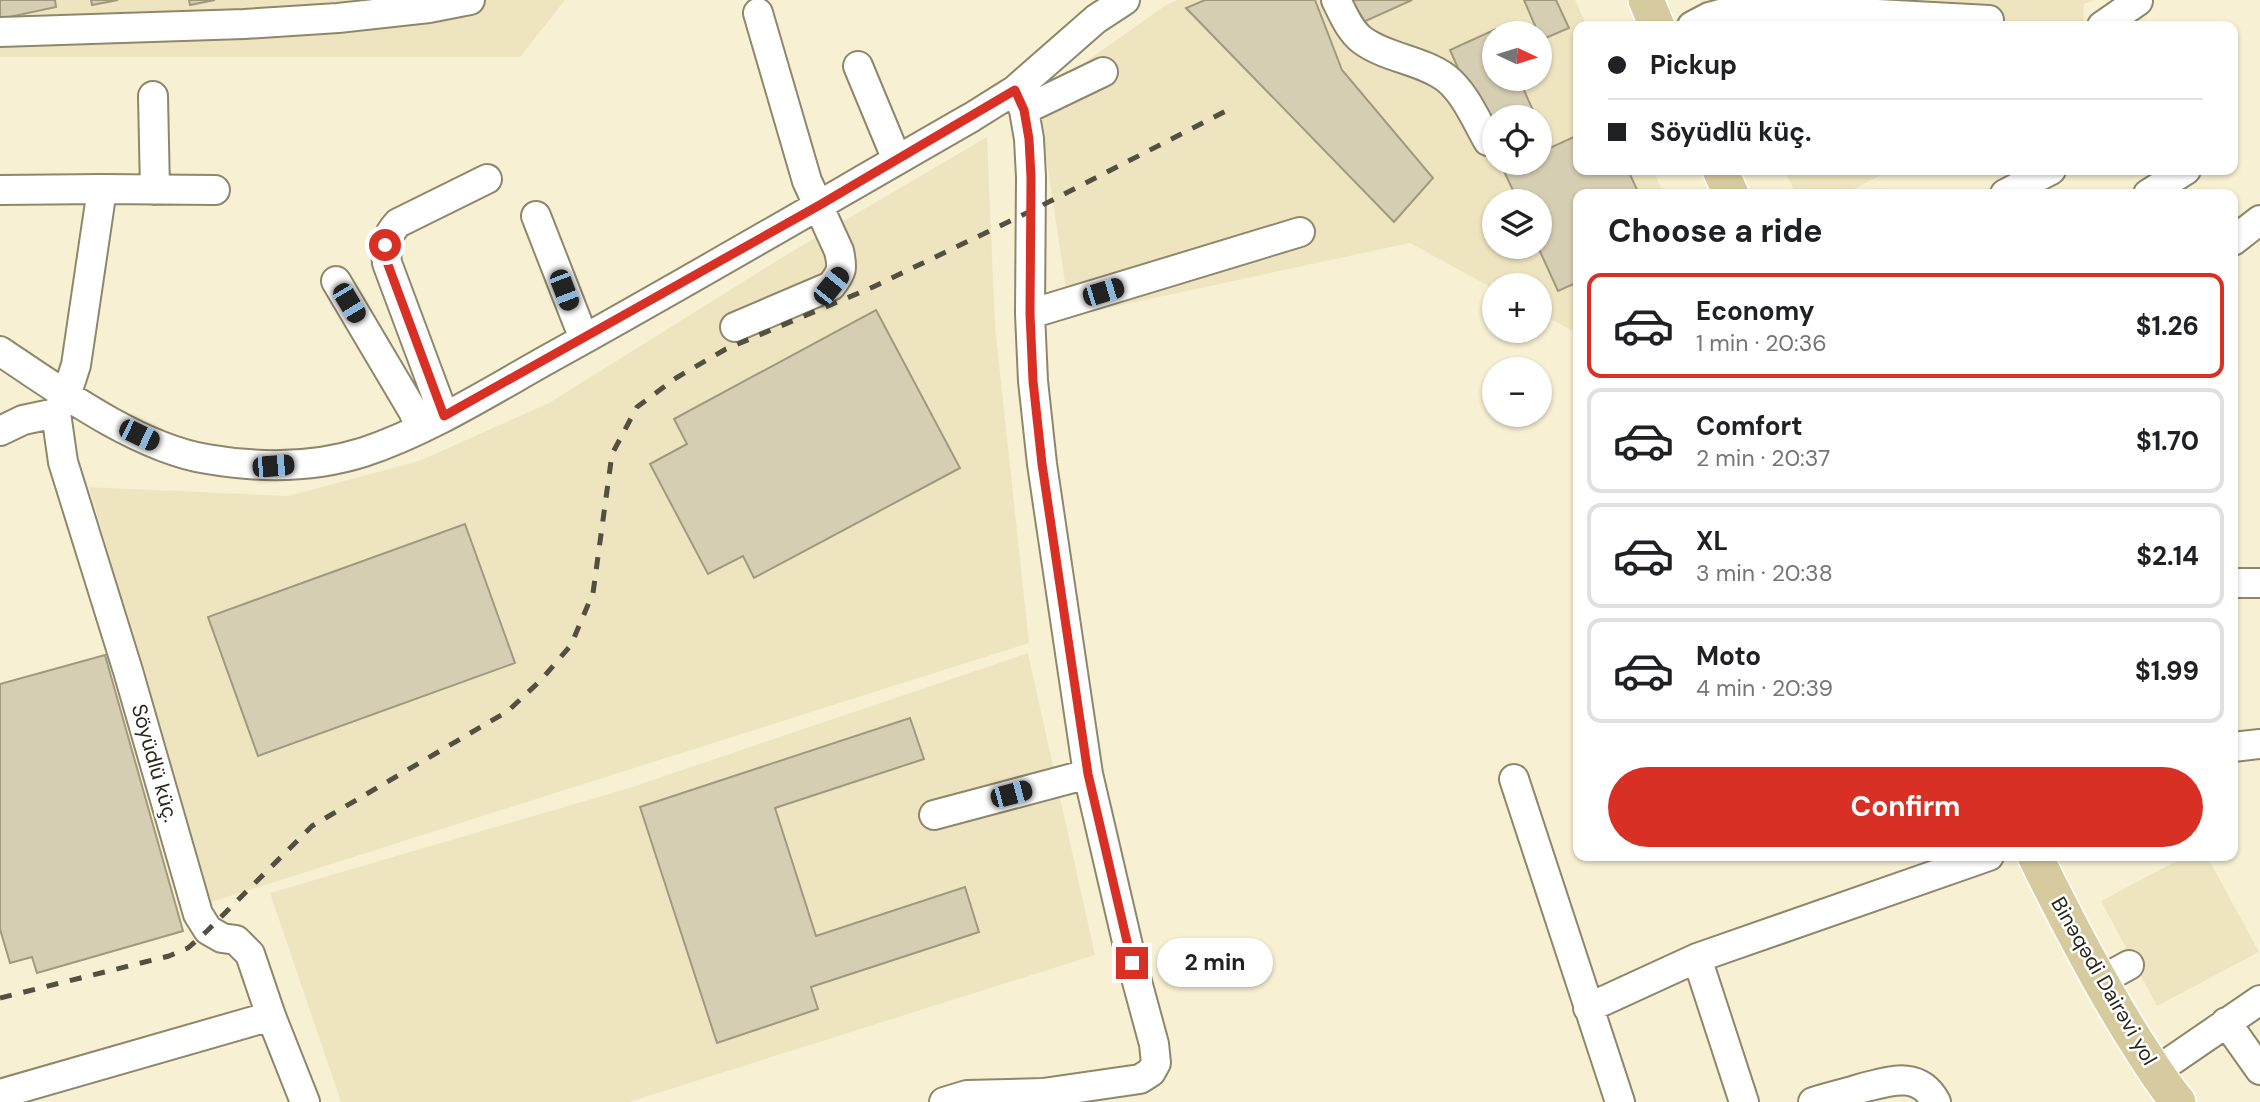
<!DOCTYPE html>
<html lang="en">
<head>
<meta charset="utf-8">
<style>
  :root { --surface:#fff; --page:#f2f2f2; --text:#202124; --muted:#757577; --line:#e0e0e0; --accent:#d93025 }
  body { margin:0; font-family:"DM Sans",sans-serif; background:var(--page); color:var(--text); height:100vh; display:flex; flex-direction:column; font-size:26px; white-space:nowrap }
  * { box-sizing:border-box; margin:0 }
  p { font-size:23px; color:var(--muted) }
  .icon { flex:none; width:38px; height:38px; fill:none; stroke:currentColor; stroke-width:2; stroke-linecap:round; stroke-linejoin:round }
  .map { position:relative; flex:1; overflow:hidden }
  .panel { position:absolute; left:1573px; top:189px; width:665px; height:672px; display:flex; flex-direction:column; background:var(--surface); border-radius:14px; box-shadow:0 2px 5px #0004 }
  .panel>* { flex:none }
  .banner { position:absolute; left:1573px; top:21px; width:665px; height:154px; border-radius:14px; box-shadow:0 2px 5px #0004; display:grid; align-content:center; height:154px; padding:0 35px; background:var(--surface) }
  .needle { width:46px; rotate:94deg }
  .tools { position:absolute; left:1482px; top:21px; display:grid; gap:14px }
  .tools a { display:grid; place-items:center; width:70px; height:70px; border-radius:50%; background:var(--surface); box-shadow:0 2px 5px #0004; font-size:35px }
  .end { position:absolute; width:32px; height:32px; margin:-16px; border:9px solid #d93025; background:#fff; box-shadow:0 0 0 4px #fff }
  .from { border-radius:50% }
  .bubble { position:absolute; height:49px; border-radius:24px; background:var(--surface); box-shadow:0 2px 5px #0004; font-size:23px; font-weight:700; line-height:49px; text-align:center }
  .car { position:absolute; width:21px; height:42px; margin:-21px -10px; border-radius:9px; box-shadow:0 0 5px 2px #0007; background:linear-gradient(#222 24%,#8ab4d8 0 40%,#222 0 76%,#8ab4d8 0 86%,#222 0) }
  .banner b { display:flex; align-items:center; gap:24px; height:66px; font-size:26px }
  .banner b+b { border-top:2px solid var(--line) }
  .banner i { width:18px; height:18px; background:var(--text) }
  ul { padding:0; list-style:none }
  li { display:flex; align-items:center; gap:21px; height:105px; margin:0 14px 10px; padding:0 21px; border:4px solid var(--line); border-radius:14px }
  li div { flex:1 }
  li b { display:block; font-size:26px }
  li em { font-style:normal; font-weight:700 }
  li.current { border-color:var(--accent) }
  li>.icon { width:63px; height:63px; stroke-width:1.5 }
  h2 { padding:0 35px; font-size:32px; line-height:84px }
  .action { display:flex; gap:14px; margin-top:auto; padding:14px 35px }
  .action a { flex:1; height:80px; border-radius:42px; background:var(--accent); color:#fff; font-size:28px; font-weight:700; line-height:80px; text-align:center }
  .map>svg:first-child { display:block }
  .built { fill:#eee5c0; fill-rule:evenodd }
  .building { fill:#d6ceb2; stroke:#a1997e; stroke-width:2 }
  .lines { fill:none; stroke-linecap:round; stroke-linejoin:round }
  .minor-casing { stroke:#8e876c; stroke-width:32 }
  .major-casing { stroke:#fff; stroke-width:38 }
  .minor { stroke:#fff; stroke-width:28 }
  .major { stroke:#d6cb9f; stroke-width:35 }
  .rail { stroke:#545041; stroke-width:5; stroke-dasharray:12 12; stroke-linecap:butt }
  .route { stroke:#d93025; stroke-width:9 }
  .labels { text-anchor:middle; stroke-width:5; stroke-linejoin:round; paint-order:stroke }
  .street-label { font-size:21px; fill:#29261b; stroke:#fff }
</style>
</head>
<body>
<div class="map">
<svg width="2260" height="1102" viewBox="0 0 2260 1102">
  <rect width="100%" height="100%" fill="#f8f0d3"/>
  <path class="built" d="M0,0H565L520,57H0Z
    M1177,0H1575L1587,26H1578V170H1653L1664,194H1578V334L1540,313V285H1494V289L1410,243L1070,316L1037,96L1166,5ZM1494,33H1540V79H1494ZM1494,117H1540V163H1494ZM1494,201H1540V247H1494Z
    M1701,0H2095L2084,4L2083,26H1714Z
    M987,137L995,326L1029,643L211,902L89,487L288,496L419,461L549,403L791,252Z
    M1784,170H1891L1844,194H1796Z
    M1028,653L1095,955L629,1102H341L270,893L629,788Z
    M2186,856H2207L2259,952L2157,1006L2101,901Z"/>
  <path class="building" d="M0,0H55L56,7L0,19Z
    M91,0H118L92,5Z
    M189,0H215L190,5Z
    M1205,0H1315L1342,70L1433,178L1394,222L1186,8Z
    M1349,0H1412L1359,24Z
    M1524,0H1556L1569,28L1541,40Z
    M1496,29L1498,33H1494V79H1519L1536,117H1494V150L1450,50Z
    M1540,126L1550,148L1578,135V170H1628L1639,194H1578V282L1558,291L1538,247H1540V201H1518L1500,163H1540Z
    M876,310L960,468L754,578L743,556L708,574L650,464L687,444L674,419Z
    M465,524L515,663L258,756L208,617Z
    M105,655L183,931L37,973L32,957L10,963L0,929V684Z
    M910,718L924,759L775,808L816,936L965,887L979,932L811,987L818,1009L717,1043L640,807Z"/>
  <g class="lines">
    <g class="minor-casing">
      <path id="minor" d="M1336,0C1343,14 1350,31 1362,40C1386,58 1422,60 1446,78C1465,93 1476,120 1488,141
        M1692,26L1709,17L1747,7L1989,20
        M2102,26L2138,1
        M0,32L244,24L338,18L429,8L470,0
        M858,66L897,160
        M153,96L155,190
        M1024,110L1103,72
        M102,189L76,365L66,396L56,413L63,462L128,671L198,914L208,930L222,938L236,940L250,954L271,1016L305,1102
        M0,190L102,189L215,190
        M2005,194L2051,170
        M2148,194L2186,170
        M536,216L584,339
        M2233,241L2260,220
        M336,281L413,411L420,428
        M1030,314L1300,232
        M735,327L831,286C842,272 843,269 839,251L807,181L758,13
        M0,351C58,390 138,448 207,459C259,468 314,468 364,452C431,430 497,387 559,353C698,276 834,196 972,117L1015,90L1096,19L1125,0
        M444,416L387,263C385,245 386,236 398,223L487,179
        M0,431L23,420L56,413
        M2233,583H2260
        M2233,747L2260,744
        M1514,779L1620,1102
        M934,815L1088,774
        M1697,958L1744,1102
        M2100,981L2129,965
        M1588,1008L1697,958L1989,856
        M2226,1022L2260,1070
        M2155,1072L2260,1000
        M0,1094L271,1016
        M944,1102L967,1095L1043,1093L1140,1079L1151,1072L1156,1063L1154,1044L1132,963L1088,774L1042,464L1033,381L1030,314L1031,177L1029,139L1024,110L1015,90
        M1813,1102C1829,1097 1846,1093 1862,1088C1890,1081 1919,1070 1936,1102"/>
    </g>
    <g class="major-casing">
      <path id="major" d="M1646,0L1657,26
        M1720,170L1731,194
        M2035,856C2065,917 2096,977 2132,1035C2147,1058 2160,1081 2178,1102"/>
    </g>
    <use href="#minor" class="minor"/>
    <use href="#major" class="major"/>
    <path class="rail" d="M0,998L169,956L188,948L208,930L312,826L508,711L541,680L571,645L593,593L612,454L637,407L676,378L726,349L873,287L1031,211L1228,110"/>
  </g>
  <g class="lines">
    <path class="route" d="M385,245L387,262L444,416L818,206L1015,90L1024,110L1029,139L1031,177L1030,314L1033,381L1042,464L1088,774L1132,963"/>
  </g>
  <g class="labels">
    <g class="street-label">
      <text transform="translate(155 763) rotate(74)" y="7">Söyüdlü küç.</text>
      <text transform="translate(2104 981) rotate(60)" y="7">Binəqədi Dairəvi yol</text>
    </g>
  </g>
</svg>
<div class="tools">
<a><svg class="needle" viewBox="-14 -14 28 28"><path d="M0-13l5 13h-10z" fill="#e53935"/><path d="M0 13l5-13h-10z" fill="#757577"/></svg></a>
<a><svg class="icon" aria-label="locate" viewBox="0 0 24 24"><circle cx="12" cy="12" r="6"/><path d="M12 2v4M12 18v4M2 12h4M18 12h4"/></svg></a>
<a><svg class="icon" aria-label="layers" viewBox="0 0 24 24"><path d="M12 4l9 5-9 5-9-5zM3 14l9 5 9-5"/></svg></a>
<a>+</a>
<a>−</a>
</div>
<i class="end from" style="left:385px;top:245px"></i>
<i class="end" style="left:1132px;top:963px"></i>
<div class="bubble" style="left:1157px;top:938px;width:116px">2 min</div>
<i class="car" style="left:831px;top:286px;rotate:39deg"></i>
<i class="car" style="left:564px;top:290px;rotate:159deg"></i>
<i class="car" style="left:1103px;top:292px;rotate:73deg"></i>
<i class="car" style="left:349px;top:303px;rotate:149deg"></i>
<i class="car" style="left:139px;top:435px;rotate:116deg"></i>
<i class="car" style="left:273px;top:466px;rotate:85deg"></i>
<i class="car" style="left:1011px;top:794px;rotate:75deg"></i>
<div class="banner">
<b><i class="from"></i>Pickup</b>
<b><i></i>Söyüdlü küç.</b>
</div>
<section class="panel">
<h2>Choose a ride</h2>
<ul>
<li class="current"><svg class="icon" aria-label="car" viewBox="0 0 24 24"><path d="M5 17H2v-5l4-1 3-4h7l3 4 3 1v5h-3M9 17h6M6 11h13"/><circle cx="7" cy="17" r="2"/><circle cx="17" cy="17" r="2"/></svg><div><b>Economy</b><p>1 min · 20:36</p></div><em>$1.26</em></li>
<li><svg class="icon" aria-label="car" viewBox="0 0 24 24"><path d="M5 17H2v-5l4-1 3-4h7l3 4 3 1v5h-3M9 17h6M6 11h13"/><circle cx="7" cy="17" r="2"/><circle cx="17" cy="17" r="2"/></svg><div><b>Comfort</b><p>2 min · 20:37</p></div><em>$1.70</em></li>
<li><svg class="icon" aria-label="car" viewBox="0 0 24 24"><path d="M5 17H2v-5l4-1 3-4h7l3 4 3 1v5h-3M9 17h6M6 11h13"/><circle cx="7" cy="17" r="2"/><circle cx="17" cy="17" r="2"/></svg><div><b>XL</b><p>3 min · 20:38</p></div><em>$2.14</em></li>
<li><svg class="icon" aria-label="car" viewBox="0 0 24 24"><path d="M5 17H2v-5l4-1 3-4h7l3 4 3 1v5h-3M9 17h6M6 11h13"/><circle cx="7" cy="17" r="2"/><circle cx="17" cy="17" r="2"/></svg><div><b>Moto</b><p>4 min · 20:39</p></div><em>$1.99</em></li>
</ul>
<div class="action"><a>Confirm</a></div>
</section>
</div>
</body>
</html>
